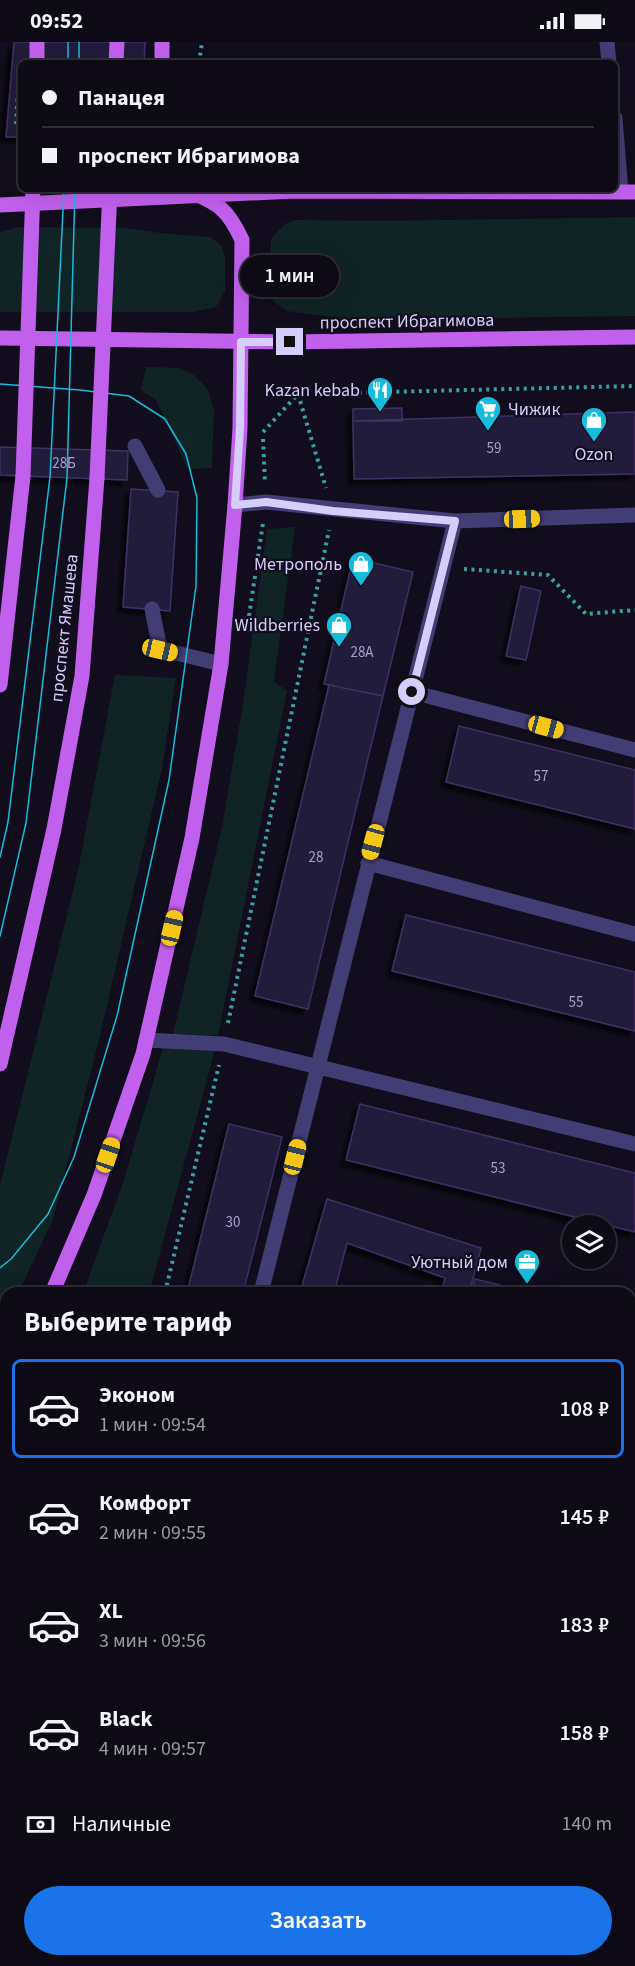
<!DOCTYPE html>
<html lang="ru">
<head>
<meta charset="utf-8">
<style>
  :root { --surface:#0d0a15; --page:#16131e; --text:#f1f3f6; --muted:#9a9aa0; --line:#2d2b34; --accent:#1a73e8 }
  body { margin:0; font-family:"Source Sans 3",sans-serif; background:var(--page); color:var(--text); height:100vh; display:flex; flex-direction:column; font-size:22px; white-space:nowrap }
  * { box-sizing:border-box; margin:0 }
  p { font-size:20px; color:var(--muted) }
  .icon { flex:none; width:33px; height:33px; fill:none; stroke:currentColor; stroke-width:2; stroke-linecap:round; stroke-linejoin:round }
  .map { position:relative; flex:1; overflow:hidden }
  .drawer { position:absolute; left:0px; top:1245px; width:636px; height:680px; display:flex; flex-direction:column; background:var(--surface); border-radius:18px 18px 0 0; box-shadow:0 6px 24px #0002,0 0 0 2px var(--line) }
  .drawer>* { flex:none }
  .top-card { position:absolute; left:18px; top:18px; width:600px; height:132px; border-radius:9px; box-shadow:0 6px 24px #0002,0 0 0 2px var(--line); display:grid; align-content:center; height:132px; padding:0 24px; background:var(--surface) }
  .tools { position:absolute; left:562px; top:1173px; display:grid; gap:12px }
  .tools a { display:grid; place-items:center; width:54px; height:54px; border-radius:50%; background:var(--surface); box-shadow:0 6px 24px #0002,0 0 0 2px var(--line); font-size:30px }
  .end { position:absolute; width:27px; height:27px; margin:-14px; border:8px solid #d5cdfa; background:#111; box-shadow:0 0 0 3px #111 }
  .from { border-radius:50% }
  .bubble { position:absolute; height:42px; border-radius:21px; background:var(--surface); box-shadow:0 6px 24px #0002,0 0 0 2px var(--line); font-size:20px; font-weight:600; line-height:42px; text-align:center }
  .car { position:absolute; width:18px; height:36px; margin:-18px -9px; border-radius:8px; box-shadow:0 0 4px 2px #0007; background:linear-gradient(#f5c518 24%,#345 0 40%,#f5c518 0 76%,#345 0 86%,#f5c518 0) }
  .top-card b { display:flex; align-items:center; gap:21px; height:57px; font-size:22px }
  .top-card b+b { border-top:2px solid var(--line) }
  .top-card i { width:15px; height:15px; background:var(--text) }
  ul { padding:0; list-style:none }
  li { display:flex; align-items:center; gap:18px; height:99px; margin:0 12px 9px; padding:0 12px; border:3px solid transparent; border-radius:9px }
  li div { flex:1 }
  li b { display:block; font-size:22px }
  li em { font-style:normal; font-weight:600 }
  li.active { border-color:var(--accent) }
  li>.icon { width:54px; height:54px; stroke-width:1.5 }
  h2 { padding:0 24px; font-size:27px; line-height:72px }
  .pay { display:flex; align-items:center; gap:15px; height:66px; padding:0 24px; font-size:22px }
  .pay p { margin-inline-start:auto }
  .action { display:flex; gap:12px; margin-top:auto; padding:12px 24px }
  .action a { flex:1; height:69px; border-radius:36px; background:var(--accent); color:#fff; font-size:24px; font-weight:600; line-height:69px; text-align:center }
  .status { display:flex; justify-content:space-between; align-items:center; height:42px; padding:0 30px; background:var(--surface); direction:ltr }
  .status svg { height:16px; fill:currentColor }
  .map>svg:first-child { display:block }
  .grass { fill:#112425 }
  .building { fill:#241b3b; stroke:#3e3064; stroke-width:1.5; filter:url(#shadow) }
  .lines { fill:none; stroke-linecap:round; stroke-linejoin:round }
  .path { stroke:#39a1a2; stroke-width:4; stroke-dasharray:3 4.5; stroke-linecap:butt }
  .lane { stroke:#433d76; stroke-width:15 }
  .primary { stroke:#c260ee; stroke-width:15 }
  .tram { stroke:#17bbdc; stroke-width:1.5 }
  .primary-bridge { stroke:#c260ee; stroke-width:15 }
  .route { stroke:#d5cdfa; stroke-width:8 }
  .labels { text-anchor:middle; stroke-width:4.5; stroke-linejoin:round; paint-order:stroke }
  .number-label { font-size:15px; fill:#a9a0ca }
  .street-label { font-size:18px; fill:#d5cdfa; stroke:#110d1c }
  .poi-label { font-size:18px; fill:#d5cdfa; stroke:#110d1c; text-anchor:end }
</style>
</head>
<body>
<div class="status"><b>09:52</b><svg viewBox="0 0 49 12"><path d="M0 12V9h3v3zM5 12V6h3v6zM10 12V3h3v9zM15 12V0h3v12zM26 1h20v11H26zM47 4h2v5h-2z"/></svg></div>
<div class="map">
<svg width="635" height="1924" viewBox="0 0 635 1924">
  <defs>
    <filter id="shadow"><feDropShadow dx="-5.5" dy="5.5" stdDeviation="1.5" flood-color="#0009"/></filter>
  </defs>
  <rect width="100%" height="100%" fill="#110d1c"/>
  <path class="grass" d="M635,175V274L353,278L287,269L273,259L269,243L271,197L285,182L296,178L380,179Z
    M20,185L123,186L169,192L210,195L221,203L225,215V249L216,265L192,270H0V190Z
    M146,325L180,326L194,333L208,348L214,368L212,426L188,427L156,358L141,348Z
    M295,485L274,639L287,649L218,993L173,992L222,785L243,662L267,487Z
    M115,633L176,636L162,726L98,1002L52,1180L18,1251H6V1277L0,1289V1143L78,829Z
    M163,1006L215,1008L149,1251H83L124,1138Z
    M0,1445L6,1447V1625L0,1636Z"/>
  <path class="building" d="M14,0H145L144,21H21V95H6Z
    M402,366V379H353V367Z
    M635,370V432L354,437L353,379Z
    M0,405L128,409L127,438L0,433Z
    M131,447L178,450L170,569L123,565Z
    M353,516L413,530L383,654L324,642Z
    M521,544L541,549L526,618L506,614Z
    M329,643L383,654L308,967L255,954Z
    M459,684L635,728V787L446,740Z
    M406,873L635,930V989L392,929Z
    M360,1062L635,1131V1190L346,1118Z
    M229,1082L282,1095L268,1152L243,1251H187Z
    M327,1157L481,1206L469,1251H441L445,1236L347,1201L334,1251H300Z
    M475,1237L500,1243L498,1251H471Z
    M630,1267L635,1268V1288L631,1305Z
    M227,1918H464L486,1924H249Z"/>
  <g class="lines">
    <path class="path" d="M199,21L202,0
      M16,82L19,32
      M298,352L326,446
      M263,390L298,352L635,344
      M263,397L265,441
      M464,527L548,533L586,572L635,568
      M249,574L263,481
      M228,981L329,488
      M165,1251L219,1023
      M2,1416L6,1406
      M631,1466L635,1452
      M0,1668L6,1657
      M0,1872L6,1850
      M0,1886L6,1888
      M123,1920L137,1924
      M513,1924L514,1918"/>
    <path class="lane" d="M607,0L609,21
      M615,76L621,150
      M135,404L158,448
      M235,463L266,460L455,479L635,473
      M152,567L160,607L221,622
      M412,650L635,708
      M368,821L635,892
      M146,998L224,1002L635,1102
      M261,1251L455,479
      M0,1436L6,1437
      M630,1491L633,1485H635
      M630,1531L635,1533
      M100,1924L101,1918"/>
    <path class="primary" d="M37,21V0
      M116,21L117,0
      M162,21V0
      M0,163L295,149L635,150
      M0,296L290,300L635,295
      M0,643L23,434
      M0,1022L54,787L82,634L97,436
      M52,1251L94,1153L143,1012L192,796L221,622L235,463L240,386L242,198C227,165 217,161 185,147
      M0,1368L6,1355"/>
    <path class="tram" d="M68,21V0
      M79,21V0
      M0,342L80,348L129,354L165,377L186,412L197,456L196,544L169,738L117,974L74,1115L48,1172L11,1217L0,1226
      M0,815L8,780L50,435L64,147
      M0,894L26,781L67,436L75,147"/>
    <path class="primary-bridge" d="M23,434L33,147
      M97,436L110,147"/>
  </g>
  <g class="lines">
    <path class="route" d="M290,300H241L240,386L235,463L266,460L333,469L455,479L412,650"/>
  </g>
  <defs>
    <g id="restaurant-pin" transform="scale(1.35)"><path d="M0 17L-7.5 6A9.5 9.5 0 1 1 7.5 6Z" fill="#17bbdc" stroke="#110d1c"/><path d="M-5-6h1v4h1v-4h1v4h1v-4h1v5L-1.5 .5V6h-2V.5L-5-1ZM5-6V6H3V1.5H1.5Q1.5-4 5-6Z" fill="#fff"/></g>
    <g id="supermarket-pin" transform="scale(1.35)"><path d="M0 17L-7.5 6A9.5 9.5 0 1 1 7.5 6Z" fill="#17bbdc" stroke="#110d1c"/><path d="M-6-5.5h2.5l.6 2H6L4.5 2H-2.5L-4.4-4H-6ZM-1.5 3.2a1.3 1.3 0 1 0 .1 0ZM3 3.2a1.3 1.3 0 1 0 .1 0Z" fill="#fff"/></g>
    <g id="shop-pin" transform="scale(1.35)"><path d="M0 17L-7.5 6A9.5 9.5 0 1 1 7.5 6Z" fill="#17bbdc" stroke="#110d1c"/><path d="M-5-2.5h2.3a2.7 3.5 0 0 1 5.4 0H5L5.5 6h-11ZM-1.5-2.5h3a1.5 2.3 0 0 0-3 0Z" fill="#fff"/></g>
    <g id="office-pin" transform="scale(1.35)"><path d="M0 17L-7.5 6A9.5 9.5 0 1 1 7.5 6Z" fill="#17bbdc" stroke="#110d1c"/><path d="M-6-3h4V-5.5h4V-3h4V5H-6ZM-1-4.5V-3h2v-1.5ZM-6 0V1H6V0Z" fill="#fff"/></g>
  </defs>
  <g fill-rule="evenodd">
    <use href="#restaurant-pin" x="380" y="348"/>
    <use href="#supermarket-pin" x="488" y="367"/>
    <use href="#shop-pin" x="594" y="378"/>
    <use href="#shop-pin" x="361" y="522"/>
    <use href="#shop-pin" x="339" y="583"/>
    <use href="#office-pin" x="527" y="1220"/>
  </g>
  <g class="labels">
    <g class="number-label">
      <text x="494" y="411">59</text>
      <text x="64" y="426">28Б</text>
      <text x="362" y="615">28А</text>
      <text x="541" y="739">57</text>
      <text x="316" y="820">28</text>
      <text x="576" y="965">55</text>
      <text x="498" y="1131">53</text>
      <text x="233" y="1185">30</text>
    </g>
    <g class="street-label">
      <text transform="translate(407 279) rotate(-1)" y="6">проспект Ибрагимова</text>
      <text transform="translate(64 586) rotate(-84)" y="6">проспект Ямашева</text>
    </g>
    <g class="poi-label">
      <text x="360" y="354">Kazan kebab</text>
      <text x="508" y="373" text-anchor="start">Чижик</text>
      <text x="594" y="418" text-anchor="middle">Ozon</text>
      <text x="342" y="528">Метрополь</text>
      <text x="320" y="589">Wildberries</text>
      <text x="508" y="1226">Уютный дом</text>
    </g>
  </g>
</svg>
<div class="tools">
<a><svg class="icon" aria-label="layers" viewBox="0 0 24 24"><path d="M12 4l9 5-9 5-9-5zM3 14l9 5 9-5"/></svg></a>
</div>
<i class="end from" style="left:412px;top:650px"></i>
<i class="end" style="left:290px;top:300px"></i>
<div class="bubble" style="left:240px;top:213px;width:99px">1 мин</div>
<i class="car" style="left:522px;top:477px;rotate:88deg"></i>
<i class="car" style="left:160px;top:608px;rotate:103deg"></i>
<i class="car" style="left:546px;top:685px;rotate:105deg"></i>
<i class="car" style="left:373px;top:800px;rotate:195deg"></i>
<i class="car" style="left:172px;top:886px;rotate:13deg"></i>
<i class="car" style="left:108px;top:1113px;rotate:19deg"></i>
<i class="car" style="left:295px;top:1115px;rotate:14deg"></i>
<div class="top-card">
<b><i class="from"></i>Панацея</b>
<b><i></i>проспект Ибрагимова</b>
</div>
<section class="drawer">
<h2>Выберите тариф</h2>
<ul>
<li class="active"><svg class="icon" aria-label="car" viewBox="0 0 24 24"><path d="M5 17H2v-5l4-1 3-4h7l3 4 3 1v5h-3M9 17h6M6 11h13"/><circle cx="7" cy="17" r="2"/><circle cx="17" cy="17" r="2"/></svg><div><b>Эконом</b><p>1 мин · 09:54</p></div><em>108 ₽</em></li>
<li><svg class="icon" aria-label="car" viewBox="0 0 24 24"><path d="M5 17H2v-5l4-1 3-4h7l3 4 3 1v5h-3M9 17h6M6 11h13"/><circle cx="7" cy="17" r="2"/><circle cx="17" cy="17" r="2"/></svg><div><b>Комфорт</b><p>2 мин · 09:55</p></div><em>145 ₽</em></li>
<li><svg class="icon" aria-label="car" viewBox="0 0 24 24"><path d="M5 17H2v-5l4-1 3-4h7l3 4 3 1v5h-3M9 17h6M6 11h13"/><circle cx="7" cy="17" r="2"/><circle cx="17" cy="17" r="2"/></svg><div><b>XL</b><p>3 мин · 09:56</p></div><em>183 ₽</em></li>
<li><svg class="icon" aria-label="car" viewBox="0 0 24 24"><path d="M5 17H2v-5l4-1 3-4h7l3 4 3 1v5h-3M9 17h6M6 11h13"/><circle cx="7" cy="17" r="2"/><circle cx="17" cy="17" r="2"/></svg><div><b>Black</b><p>4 мин · 09:57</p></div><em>158 ₽</em></li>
</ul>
<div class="pay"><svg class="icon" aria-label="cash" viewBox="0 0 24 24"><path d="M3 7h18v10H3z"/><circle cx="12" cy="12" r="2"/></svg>Наличные<p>140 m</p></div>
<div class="action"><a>Заказать</a></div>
</section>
</div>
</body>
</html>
